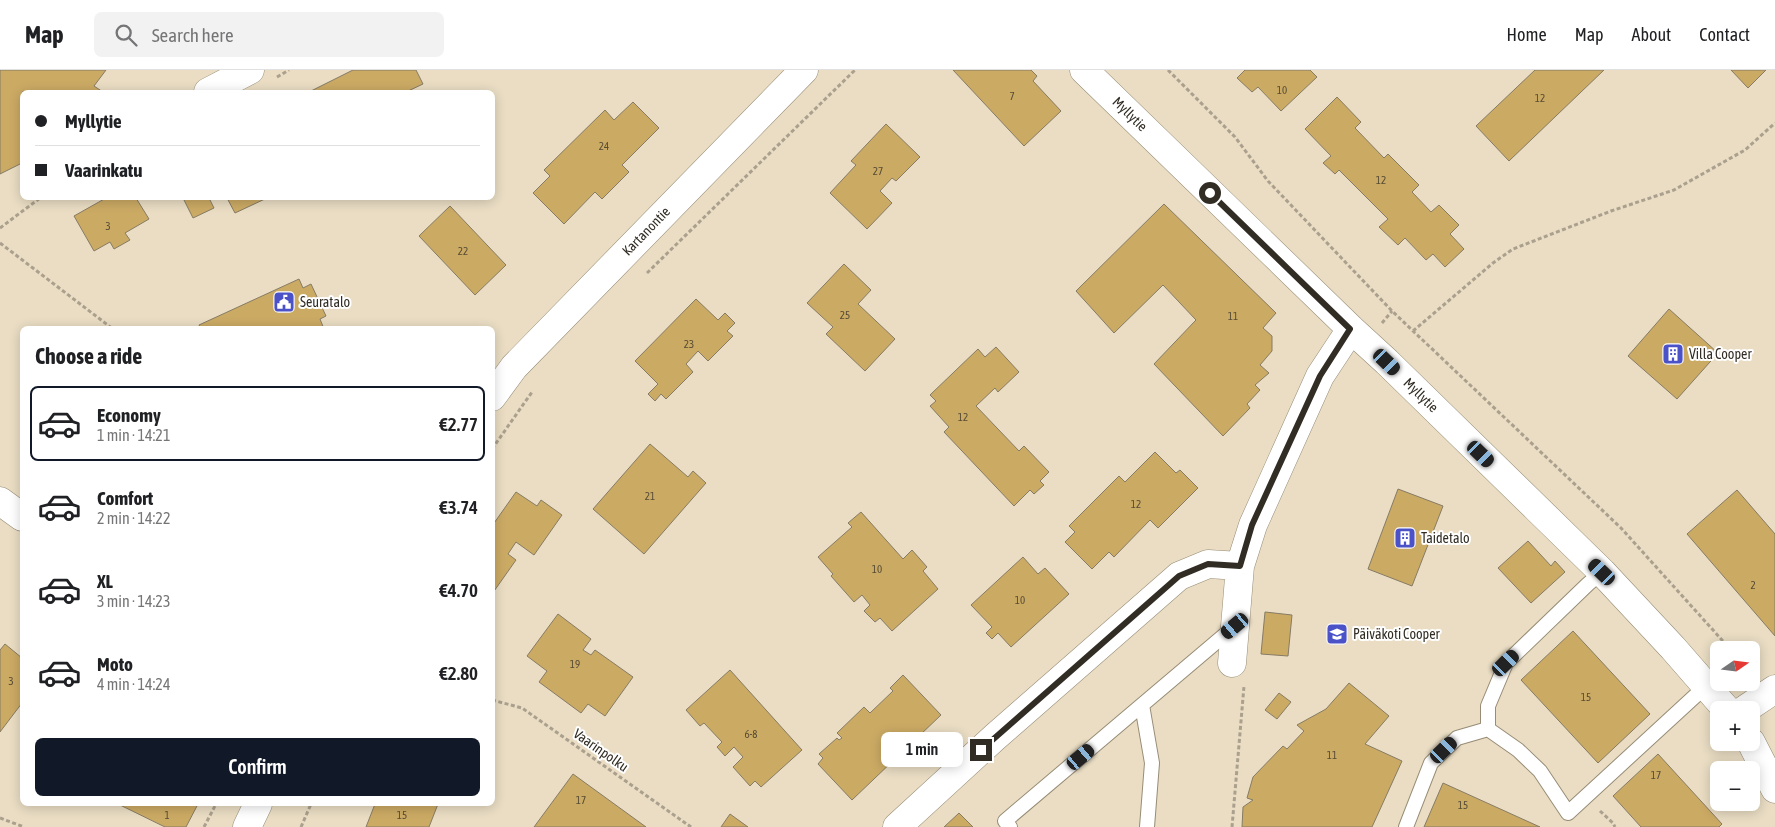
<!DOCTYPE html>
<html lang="en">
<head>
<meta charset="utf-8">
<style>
  :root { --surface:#fff; --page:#f2f2f2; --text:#202124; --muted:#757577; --line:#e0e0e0; --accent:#111827 }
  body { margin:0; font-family:"Asap Condensed",sans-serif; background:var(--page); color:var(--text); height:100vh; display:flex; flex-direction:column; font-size:19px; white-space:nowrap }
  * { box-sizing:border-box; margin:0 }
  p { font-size:16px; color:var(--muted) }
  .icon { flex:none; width:28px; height:28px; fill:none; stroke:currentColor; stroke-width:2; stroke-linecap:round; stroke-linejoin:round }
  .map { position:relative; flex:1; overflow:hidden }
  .side { position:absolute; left:20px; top:256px; width:475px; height:480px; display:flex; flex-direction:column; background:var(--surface); border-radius:8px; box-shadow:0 2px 12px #0003 }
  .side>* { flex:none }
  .top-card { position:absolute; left:20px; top:20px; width:475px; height:110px; border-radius:8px; box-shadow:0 2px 12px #0003; display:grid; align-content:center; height:110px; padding:0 15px; background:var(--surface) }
  .needle { width:32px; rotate:76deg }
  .fabs { position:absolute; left:1710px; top:571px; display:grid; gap:10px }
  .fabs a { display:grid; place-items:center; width:50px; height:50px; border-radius:8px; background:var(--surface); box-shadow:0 2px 12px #0003; font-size:25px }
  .end { position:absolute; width:22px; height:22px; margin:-11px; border:6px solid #322d24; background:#fff; box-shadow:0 0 0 2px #fff }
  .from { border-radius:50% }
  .bubble { position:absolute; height:35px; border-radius:8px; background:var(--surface); box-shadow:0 2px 12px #0003; font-size:16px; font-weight:600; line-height:35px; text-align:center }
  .car { position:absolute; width:15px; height:30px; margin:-15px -8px; border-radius:6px; box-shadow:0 0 4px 1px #0007; background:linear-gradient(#222 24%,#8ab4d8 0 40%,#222 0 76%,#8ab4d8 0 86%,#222 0) }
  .top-card b { display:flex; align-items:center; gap:18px; height:48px; font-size:19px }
  .top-card b+b { border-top:1px solid var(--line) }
  .top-card i { width:12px; height:12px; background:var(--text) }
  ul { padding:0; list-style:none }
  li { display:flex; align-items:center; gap:15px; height:75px; margin:0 10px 8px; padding:0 5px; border:2px solid transparent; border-radius:8px }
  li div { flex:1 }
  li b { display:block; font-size:19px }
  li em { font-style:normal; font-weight:600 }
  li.active { border-color:var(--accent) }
  li>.icon { width:45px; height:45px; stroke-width:1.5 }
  h2 { padding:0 15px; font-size:22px; line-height:60px }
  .action { display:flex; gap:10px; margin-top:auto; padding:10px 15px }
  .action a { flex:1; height:58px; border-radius:8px; background:var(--accent); color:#fff; font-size:20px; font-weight:600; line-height:58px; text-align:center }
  header { display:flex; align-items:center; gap:30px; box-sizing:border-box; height:70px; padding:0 25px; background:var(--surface); border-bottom:1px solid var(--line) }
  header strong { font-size:24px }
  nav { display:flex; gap:28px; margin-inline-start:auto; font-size:18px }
  .search { width:350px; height:45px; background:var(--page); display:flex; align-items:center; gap:12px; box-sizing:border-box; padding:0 18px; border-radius:8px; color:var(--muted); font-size:19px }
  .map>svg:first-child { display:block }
  .building { fill:#cbaa64; stroke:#867b64 }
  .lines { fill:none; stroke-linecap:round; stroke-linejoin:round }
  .lane-casing { stroke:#978c75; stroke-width:16 }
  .street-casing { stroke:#978c75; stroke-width:29 }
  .secondary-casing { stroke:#978c75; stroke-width:29 }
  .path { stroke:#aaa08d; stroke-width:3; stroke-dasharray:4 2.5; stroke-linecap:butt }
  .lane { stroke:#fff; stroke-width:14 }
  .street { stroke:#fff; stroke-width:28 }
  .secondary { stroke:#fff; stroke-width:28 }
  .route { stroke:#322d24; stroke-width:6 }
  .labels { text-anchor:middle; stroke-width:4; stroke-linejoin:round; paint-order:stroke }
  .number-label { font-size:11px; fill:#584c34 }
  .street-label { font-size:14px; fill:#322d24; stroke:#fff }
  .poi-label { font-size:14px; fill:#322d24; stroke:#fff; text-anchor:start }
</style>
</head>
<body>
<header>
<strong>Map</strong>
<div class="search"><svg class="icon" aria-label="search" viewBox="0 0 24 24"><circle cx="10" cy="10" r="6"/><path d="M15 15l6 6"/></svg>Search here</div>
<nav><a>Home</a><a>Map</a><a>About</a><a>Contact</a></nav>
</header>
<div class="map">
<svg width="1775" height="757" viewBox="0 0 1775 757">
  <rect width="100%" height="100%" fill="#eaddc4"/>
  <path class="building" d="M0,0H106L94,16L103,22H22V93L0,104Z
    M353,0H416L423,14L406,22H309Z
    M953,0H1031L1037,6L1033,11L1061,41L1024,76Z
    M1245,0H1310L1317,7L1281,41L1258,17L1252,22L1237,8Z
    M1535,0H1604L1509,91L1476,56Z
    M1731,0H1766L1748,18Z
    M1337,27L1361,52L1355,58L1384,88L1388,84L1419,115L1412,122L1431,142L1439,135L1459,155L1450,164L1464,179L1445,197L1433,184L1426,190L1405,168L1398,175L1379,157L1388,149L1339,100L1335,104L1323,93L1331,86L1305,59Z
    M633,32L659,58L622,95L629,102L602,129L595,122L564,154L533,123L550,106L544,100L605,40L614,50Z
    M886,54L920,87L896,111L892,108L880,121L892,133L867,159L830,123L856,95L851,91Z
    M106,128H136L149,149L125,163L130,170L114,179L110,172L94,181L74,146Z
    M183,128H209L214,138L193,148Z
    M227,128H267L235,143Z
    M1164,134L1276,243L1263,258L1272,266V281L1260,295L1269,303L1255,315L1260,320L1247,334L1250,338L1223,366L1154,294L1196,250L1163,215L1114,263L1076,221Z
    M450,136L506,195L475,225L419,166Z
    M844,194L871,220L858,234L895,269L865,301L826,264L833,257L807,233Z
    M299,209L303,218L311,214L326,246L320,249L324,259H201L199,255Z
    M696,229L718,250L725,243L735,253L727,261L733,266L708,291L698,281L686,294L693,302L666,329L661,324L655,331L648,324L658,314L635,291Z
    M1669,239L1718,283L1677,329L1628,286Z
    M996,277L1019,302L998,322L995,318L976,336L1019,381L1024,376L1049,402L1040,411L1044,415L1034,424L1030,420L1014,436L944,362L949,357L930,336L936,331L930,325L978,279L985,287Z
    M650,374L688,407L693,401L706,413L644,484L593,439Z
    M1155,382L1176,403L1180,400L1198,418L1158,458L1150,450L1114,487L1109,482L1092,499L1065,472L1075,462L1069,456L1119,406L1125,412Z
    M1398,419L1443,436L1412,516L1368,499Z
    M1737,420L1775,464V566L1687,464Z
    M516,422L537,436L541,430L562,445L534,485L516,472L508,484L516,490L492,524V456Z
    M861,442L903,489L912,480L927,497L923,501L938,519L892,561L880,548L875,552L864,541L870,535L862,525L854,532L831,506L833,504L818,487L852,457L848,453Z
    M1528,471L1551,496L1555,491L1565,502L1531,533L1498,498Z
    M1023,487L1038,504L1045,498L1069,524L1011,577L998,563L992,569L986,563L992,557L971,535Z
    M1265,542L1292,545L1288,586L1261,584Z
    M558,544L591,569L583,580L591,585L595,580L633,607L605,646L588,634L581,643L539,612L547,601L527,586Z
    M1573,561L1650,644L1598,693L1521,610Z
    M5,574L22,588V633L0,662V580Z
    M730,600L802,680L761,717L755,711L750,716L733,697L743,687L734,677L725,686L717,677L722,672L704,653L700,656L686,640Z
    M903,605L941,645L852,730L818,694L823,688L819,684L837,668L839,670L842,668L837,663L864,637L870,643L893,621L890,618Z
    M1349,613L1389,646L1365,674L1402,691L1372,757H1242L1243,737L1253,730L1247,728L1253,707L1283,676L1287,679L1304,661L1297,655L1326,639Z
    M1279,623L1291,632L1277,649L1265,640Z
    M1658,684L1722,754L1719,757H1641L1613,726Z
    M573,704L646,757H534Z
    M1443,713L1540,757H1424Z
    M118,734H198L186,757H165Z
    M375,734H438L429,757H366Z
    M959,743L973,757H944Z
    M730,744L748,757H721Z"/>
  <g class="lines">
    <g class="lane-casing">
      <path id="lane" d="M1602,502L1588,514L1506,593L1488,636V659L1518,680L1540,701L1568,743L1706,616
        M1142,635L1152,693L1147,757
        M1010,757L1005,751L1234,557
        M1406,757L1431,693L1457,668L1488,659"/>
    </g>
    <g class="street-casing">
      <path id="street" d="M1084,0L1351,259L1387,292L1602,502L1673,578L1727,640
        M208,22L250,0
        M0,431L22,447
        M1232,593L1240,496L1253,455L1320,306L1351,259
        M1744,640L1775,619
        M1751,672L1775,719
        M897,757L995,667L1179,506L1208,494L1240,496"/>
    </g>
    <g class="secondary-casing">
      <path id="secondary" d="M492,327L514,297L804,0
        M247,757L258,734"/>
    </g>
    <path class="path" d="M1168,0L1235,67L1268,111L1392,241L1621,458L1731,580
      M277,7L289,0
      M0,158L40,128
      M0,173L113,259
      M647,203L855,0
      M1382,253L1392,241
      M1413,261L1493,193L1513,179L1611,141L1674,120L1745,80L1775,53
      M492,379L532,322
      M492,630L522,638L691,757
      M1600,741L1613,753L1615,757
      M0,748L24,757
      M204,757L216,734
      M301,757L311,734
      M1232,757L1244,616"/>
    <use href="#lane" class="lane"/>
    <use href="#street" class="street"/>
    <use href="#secondary" class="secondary"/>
  </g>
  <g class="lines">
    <path class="route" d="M981,680L1179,506L1208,494L1240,496L1252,455L1320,306L1350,259L1210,123"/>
  </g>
  <defs>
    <g id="civic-square" transform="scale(1.125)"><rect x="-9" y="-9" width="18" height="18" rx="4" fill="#4b52c7" stroke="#fff"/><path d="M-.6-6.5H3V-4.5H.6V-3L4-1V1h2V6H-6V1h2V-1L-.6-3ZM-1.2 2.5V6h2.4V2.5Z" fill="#fff"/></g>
    <g id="building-square" transform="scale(1.125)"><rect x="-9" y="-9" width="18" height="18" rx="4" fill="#4b52c7" stroke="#fff"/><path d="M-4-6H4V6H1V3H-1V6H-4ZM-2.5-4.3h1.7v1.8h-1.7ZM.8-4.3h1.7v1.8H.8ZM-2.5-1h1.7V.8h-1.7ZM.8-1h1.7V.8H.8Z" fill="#fff"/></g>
    <g id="school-square" transform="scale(1.125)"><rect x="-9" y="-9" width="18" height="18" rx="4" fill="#4b52c7" stroke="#fff"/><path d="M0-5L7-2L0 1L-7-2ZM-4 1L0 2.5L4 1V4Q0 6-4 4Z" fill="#fff"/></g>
  </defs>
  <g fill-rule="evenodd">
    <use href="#civic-square" x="284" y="232"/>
    <use href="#building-square" x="1673" y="284"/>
    <use href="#building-square" x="1405" y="468"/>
    <use href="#school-square" x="1337" y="564"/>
  </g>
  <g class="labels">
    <g class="number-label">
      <text x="1282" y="24">10</text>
      <text x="1012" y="30">7</text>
      <text x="1540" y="32">12</text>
      <text x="604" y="80">24</text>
      <text x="878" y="105">27</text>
      <text x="1381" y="114">12</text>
      <text x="108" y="160">3</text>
      <text x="463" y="185">22</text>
      <text x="845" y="249">25</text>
      <text x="1233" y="250">11</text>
      <text x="689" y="278">23</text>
      <text x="963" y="351">12</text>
      <text x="650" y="430">21</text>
      <text x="1136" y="438">12</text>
      <text x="877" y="503">10</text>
      <text x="1753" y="519">2</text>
      <text x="1020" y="534">10</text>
      <text x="575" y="598">19</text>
      <text x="11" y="615">3</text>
      <text x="1586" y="631">15</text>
      <text x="751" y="668">6-8</text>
      <text x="1332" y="689">11</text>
      <text x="1656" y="709">17</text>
      <text x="581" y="734">17</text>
      <text x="1463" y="739">15</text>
      <text x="167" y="749">1</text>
      <text x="402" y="749">15</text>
    </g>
    <g class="street-label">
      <text transform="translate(1130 44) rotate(44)" y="5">Myllytie</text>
      <text transform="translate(646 161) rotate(-46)" y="5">Kartanontie</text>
      <text transform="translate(1421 325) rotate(44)" y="5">Myllytie</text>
      <text transform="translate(601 680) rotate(35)" y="5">Vaarinpolku</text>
    </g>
    <g class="poi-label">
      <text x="300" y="237">Seuratalo</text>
      <text x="1689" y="289">Villa Cooper</text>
      <text x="1421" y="473">Taidetalo</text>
      <text x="1353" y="569">Päiväkoti Cooper</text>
    </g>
  </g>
</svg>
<div class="fabs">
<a><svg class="needle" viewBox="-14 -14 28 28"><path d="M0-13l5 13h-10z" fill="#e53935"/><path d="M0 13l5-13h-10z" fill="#757577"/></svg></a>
<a>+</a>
<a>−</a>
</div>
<i class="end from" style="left:1210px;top:123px"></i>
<i class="end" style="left:981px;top:680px"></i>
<div class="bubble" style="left:881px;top:662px;width:82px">1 min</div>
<i class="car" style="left:1387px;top:292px;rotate:134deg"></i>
<i class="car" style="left:1481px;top:384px;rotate:134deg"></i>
<i class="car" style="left:1602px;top:502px;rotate:314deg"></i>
<i class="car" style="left:1235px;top:556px;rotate:230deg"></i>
<i class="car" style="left:1506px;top:593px;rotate:46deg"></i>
<i class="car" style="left:1444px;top:680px;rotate:46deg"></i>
<i class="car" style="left:1081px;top:687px;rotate:50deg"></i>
<div class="top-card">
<b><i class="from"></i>Myllytie</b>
<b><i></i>Vaarinkatu</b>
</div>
<section class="side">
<h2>Choose a ride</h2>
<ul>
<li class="active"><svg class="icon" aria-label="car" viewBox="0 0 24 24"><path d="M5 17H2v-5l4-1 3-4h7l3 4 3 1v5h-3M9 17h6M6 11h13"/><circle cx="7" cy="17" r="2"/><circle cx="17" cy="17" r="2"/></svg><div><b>Economy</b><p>1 min · 14:21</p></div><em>€2.77</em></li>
<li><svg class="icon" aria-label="car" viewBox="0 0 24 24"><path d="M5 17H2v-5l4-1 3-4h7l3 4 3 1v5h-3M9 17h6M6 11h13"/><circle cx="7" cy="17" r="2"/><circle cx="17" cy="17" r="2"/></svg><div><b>Comfort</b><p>2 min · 14:22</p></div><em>€3.74</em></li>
<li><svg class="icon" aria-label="car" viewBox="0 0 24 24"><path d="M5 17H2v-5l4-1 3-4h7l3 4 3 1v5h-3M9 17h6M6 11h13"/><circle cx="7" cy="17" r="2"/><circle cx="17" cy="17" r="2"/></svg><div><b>XL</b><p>3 min · 14:23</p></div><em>€4.70</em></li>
<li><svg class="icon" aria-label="car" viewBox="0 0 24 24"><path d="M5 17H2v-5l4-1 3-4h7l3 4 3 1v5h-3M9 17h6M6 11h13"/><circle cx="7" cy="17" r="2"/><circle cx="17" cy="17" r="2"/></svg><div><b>Moto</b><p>4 min · 14:24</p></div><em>€2.80</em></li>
</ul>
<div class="action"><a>Confirm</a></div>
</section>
</div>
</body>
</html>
